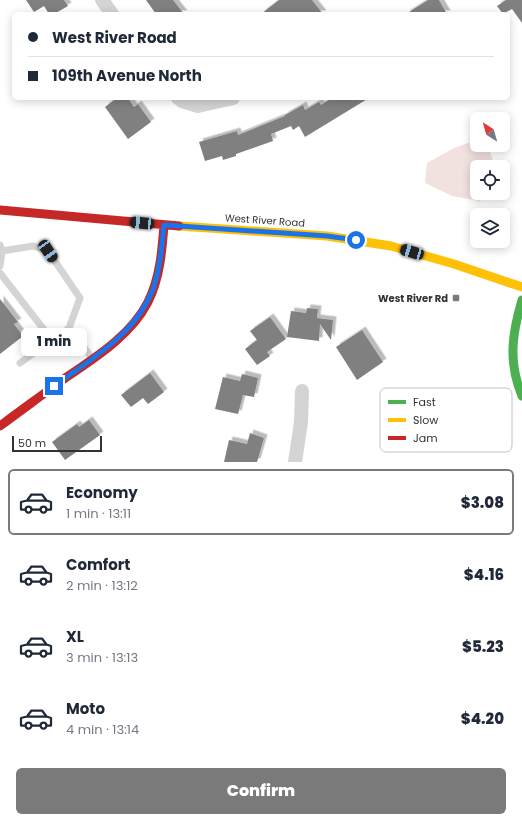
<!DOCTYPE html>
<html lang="en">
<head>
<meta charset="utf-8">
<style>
  :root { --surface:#fff; --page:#f2f2f3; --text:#1f2937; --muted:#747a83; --line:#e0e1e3; --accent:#7a7a7a }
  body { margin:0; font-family:Poppins,sans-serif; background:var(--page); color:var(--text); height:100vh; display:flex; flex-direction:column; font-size:15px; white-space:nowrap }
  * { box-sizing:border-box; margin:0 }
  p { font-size:13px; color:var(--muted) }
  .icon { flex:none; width:22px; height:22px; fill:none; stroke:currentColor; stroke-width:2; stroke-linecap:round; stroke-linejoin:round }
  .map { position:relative; height:462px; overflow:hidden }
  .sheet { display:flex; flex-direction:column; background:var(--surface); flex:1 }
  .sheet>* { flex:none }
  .hud { position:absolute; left:12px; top:12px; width:498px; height:88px; border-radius:6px; box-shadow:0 2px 10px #0003; display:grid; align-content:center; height:88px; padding:0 16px; background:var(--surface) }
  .needle { width:26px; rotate:323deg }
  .buttons { position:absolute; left:470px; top:112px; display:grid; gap:8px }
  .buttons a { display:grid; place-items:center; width:40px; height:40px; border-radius:6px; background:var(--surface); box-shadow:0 2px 10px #0003; font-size:20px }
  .scale { position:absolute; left:12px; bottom:10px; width:90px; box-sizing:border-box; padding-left:4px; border:2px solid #323232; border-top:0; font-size:11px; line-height:14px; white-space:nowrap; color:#323232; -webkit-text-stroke:3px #fff; paint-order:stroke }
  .end { position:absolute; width:18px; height:18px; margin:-9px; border:5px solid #1a73e8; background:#fff; box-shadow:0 0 0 2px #fff }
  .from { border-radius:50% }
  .bubble { position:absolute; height:28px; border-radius:6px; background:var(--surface); box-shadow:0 2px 10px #0003; font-size:13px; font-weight:800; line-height:28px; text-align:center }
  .car { position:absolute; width:12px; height:24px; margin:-12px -6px; border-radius:5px; box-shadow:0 0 3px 1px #0007; background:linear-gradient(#222 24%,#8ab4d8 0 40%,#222 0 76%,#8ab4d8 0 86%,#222 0) }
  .hud b { display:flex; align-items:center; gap:14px; height:38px; font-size:15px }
  .hud b+b { border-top:1px solid var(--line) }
  .hud i { width:10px; height:10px; background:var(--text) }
  ul { padding:7px 0 0; list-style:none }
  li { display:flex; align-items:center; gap:12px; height:66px; margin:0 8px 6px; padding:0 8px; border:2px solid transparent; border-radius:6px }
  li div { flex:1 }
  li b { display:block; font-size:15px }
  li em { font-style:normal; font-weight:800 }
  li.selected { border-color:var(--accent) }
  li>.icon { width:36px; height:36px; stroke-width:1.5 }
  .action { display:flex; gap:8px; margin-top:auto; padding:8px 16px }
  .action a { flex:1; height:46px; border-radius:6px; background:var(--accent); color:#fff; font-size:16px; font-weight:800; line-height:46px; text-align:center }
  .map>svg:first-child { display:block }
  .water { fill:#f1e1df }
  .building { fill:#808080; filter:url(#shadow) }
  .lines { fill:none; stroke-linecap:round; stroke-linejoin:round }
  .lane { stroke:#d4d4d4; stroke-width:7 }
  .street { stroke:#d4d4d4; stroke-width:14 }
  .fast { stroke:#4caf50; stroke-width:9 }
  .slow { stroke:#ffc107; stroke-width:9 }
  .jam { stroke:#c62828; stroke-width:9 }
  .route { stroke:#1a73e8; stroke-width:5 }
  .poi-dot { fill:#7a7a7a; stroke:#fff; stroke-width:1.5 }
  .labels { text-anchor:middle; stroke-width:4; stroke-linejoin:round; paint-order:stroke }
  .street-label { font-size:10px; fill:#323232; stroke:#fff }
  .poi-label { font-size:10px; font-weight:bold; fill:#323232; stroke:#fff; text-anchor:end }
  .key { fill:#fff; stroke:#c2c2c2; stroke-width:1 }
  .key-label { font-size:11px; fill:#323232 }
</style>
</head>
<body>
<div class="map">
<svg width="522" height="462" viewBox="0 0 522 462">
  <defs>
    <filter id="shadow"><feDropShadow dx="3.5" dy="-3.5" stdDeviation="0" flood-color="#0004"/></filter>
  </defs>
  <rect width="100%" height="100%" fill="#fff"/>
  <path class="water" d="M477,140V145H488L495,167H477V193H485L480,201L452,196L425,183L427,163L454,148Z"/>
  <path class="building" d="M26,0H64L68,6L54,14H49L44,6L34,12Z
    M146,0H173L184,14H156Z
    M279,0H312L323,14H261Z
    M428,0H439L447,14H406Z
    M506,0H522V23L512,9L503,14L497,6Z
    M117,98H128L134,107L138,104L151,122L128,139L105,107Z
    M332,98H369L305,137L299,126L293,130L291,126L271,134L273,141L236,154V156L223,160L222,156L205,161L199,142L237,131L238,135L285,116V115L303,105L305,110L319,102L321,105Z
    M0,299L18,322L14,324L23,336L0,354Z
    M307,308L318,309L317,318L333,320L331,340L320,324L319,341L287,337L291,311L306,313Z
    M270,317L286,339L267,352L270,356L257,365L245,349L257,340L250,331Z
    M362,330L383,362L357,380L336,347Z
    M150,373L164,392L148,404L143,398L131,407L121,395Z
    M242,374L258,378L254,397L243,395L238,414L215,409L223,377L240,381Z
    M89,420L100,435L65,460L52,442L77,424L79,427Z
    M250,433L264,438L257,462H224L229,440L247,444Z"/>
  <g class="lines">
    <path class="lane" d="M0,245L2,251L33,246L48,251L80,298L69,328L92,358
      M0,266L2,251
      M0,273L52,340L69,328
      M20,363L52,340"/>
    <path class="street" d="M102,0L112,14
      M178,98L182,101L198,106L233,98
      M295,462L301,422L302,391"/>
    <path class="fast" d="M522,300C512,334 508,362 522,396"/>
    <path class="slow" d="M179,226L327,236L391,246L454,264L522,287"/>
    <path class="jam" d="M0,210L179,226
      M0,426C20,411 41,396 61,381C93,359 130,337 148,302C160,278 162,251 164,225"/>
  </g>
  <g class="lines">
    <path class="route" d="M54,386C91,359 136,334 153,289C160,270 162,245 164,225L327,236L356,240"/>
  </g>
  <rect class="poi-dot" x="452" y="294" width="8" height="8" rx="2"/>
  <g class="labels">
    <g class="street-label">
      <text transform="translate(265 220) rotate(4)" y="4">West River Road</text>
    </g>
    <g class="poi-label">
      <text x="448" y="302">West River Rd</text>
    </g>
  </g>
  <rect x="380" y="388" width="132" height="64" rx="6" class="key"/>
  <rect x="388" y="400" width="18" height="4" fill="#4caf50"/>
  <rect x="388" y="418" width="18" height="4" fill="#ffc107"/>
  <rect x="388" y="436" width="18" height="4" fill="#c62828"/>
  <g class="key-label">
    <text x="413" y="406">Fast</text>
    <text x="413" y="424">Slow</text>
    <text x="413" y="442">Jam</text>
  </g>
</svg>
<div class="buttons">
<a><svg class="needle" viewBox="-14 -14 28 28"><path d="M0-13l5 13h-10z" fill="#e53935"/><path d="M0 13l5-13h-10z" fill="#747a83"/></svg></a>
<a><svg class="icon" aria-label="locate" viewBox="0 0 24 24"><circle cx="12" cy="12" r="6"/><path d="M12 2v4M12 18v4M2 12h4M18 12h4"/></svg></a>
<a><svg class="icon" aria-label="layers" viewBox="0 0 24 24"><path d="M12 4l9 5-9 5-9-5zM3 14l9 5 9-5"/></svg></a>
</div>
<div class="scale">50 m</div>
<i class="end from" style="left:356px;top:240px"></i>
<i class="end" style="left:54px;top:386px"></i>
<div class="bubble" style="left:21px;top:328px;width:66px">1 min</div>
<i class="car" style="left:142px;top:223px;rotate:275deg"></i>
<i class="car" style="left:48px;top:251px;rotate:146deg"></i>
<i class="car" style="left:412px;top:252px;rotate:286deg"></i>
<div class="hud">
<b><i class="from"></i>West River Road</b>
<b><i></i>109th Avenue North</b>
</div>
</div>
<section class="sheet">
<ul>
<li class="selected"><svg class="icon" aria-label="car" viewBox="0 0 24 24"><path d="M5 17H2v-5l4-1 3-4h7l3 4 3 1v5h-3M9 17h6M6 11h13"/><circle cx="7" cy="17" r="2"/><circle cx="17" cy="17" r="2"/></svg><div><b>Economy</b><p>1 min · 13:11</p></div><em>$3.08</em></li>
<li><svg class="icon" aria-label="car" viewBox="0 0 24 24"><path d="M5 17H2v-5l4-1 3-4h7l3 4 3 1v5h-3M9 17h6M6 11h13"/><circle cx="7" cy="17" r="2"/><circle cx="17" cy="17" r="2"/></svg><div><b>Comfort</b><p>2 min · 13:12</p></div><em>$4.16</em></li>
<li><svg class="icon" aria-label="car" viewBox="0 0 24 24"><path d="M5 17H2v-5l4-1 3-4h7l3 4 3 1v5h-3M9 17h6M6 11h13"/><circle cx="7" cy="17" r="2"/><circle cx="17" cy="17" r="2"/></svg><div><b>XL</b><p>3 min · 13:13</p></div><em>$5.23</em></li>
<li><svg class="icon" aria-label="car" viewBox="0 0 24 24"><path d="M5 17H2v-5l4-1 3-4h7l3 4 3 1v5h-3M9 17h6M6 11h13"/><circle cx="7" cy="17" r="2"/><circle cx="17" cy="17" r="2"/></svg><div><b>Moto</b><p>4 min · 13:14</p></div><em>$4.20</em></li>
</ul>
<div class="action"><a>Confirm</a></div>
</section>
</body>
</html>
